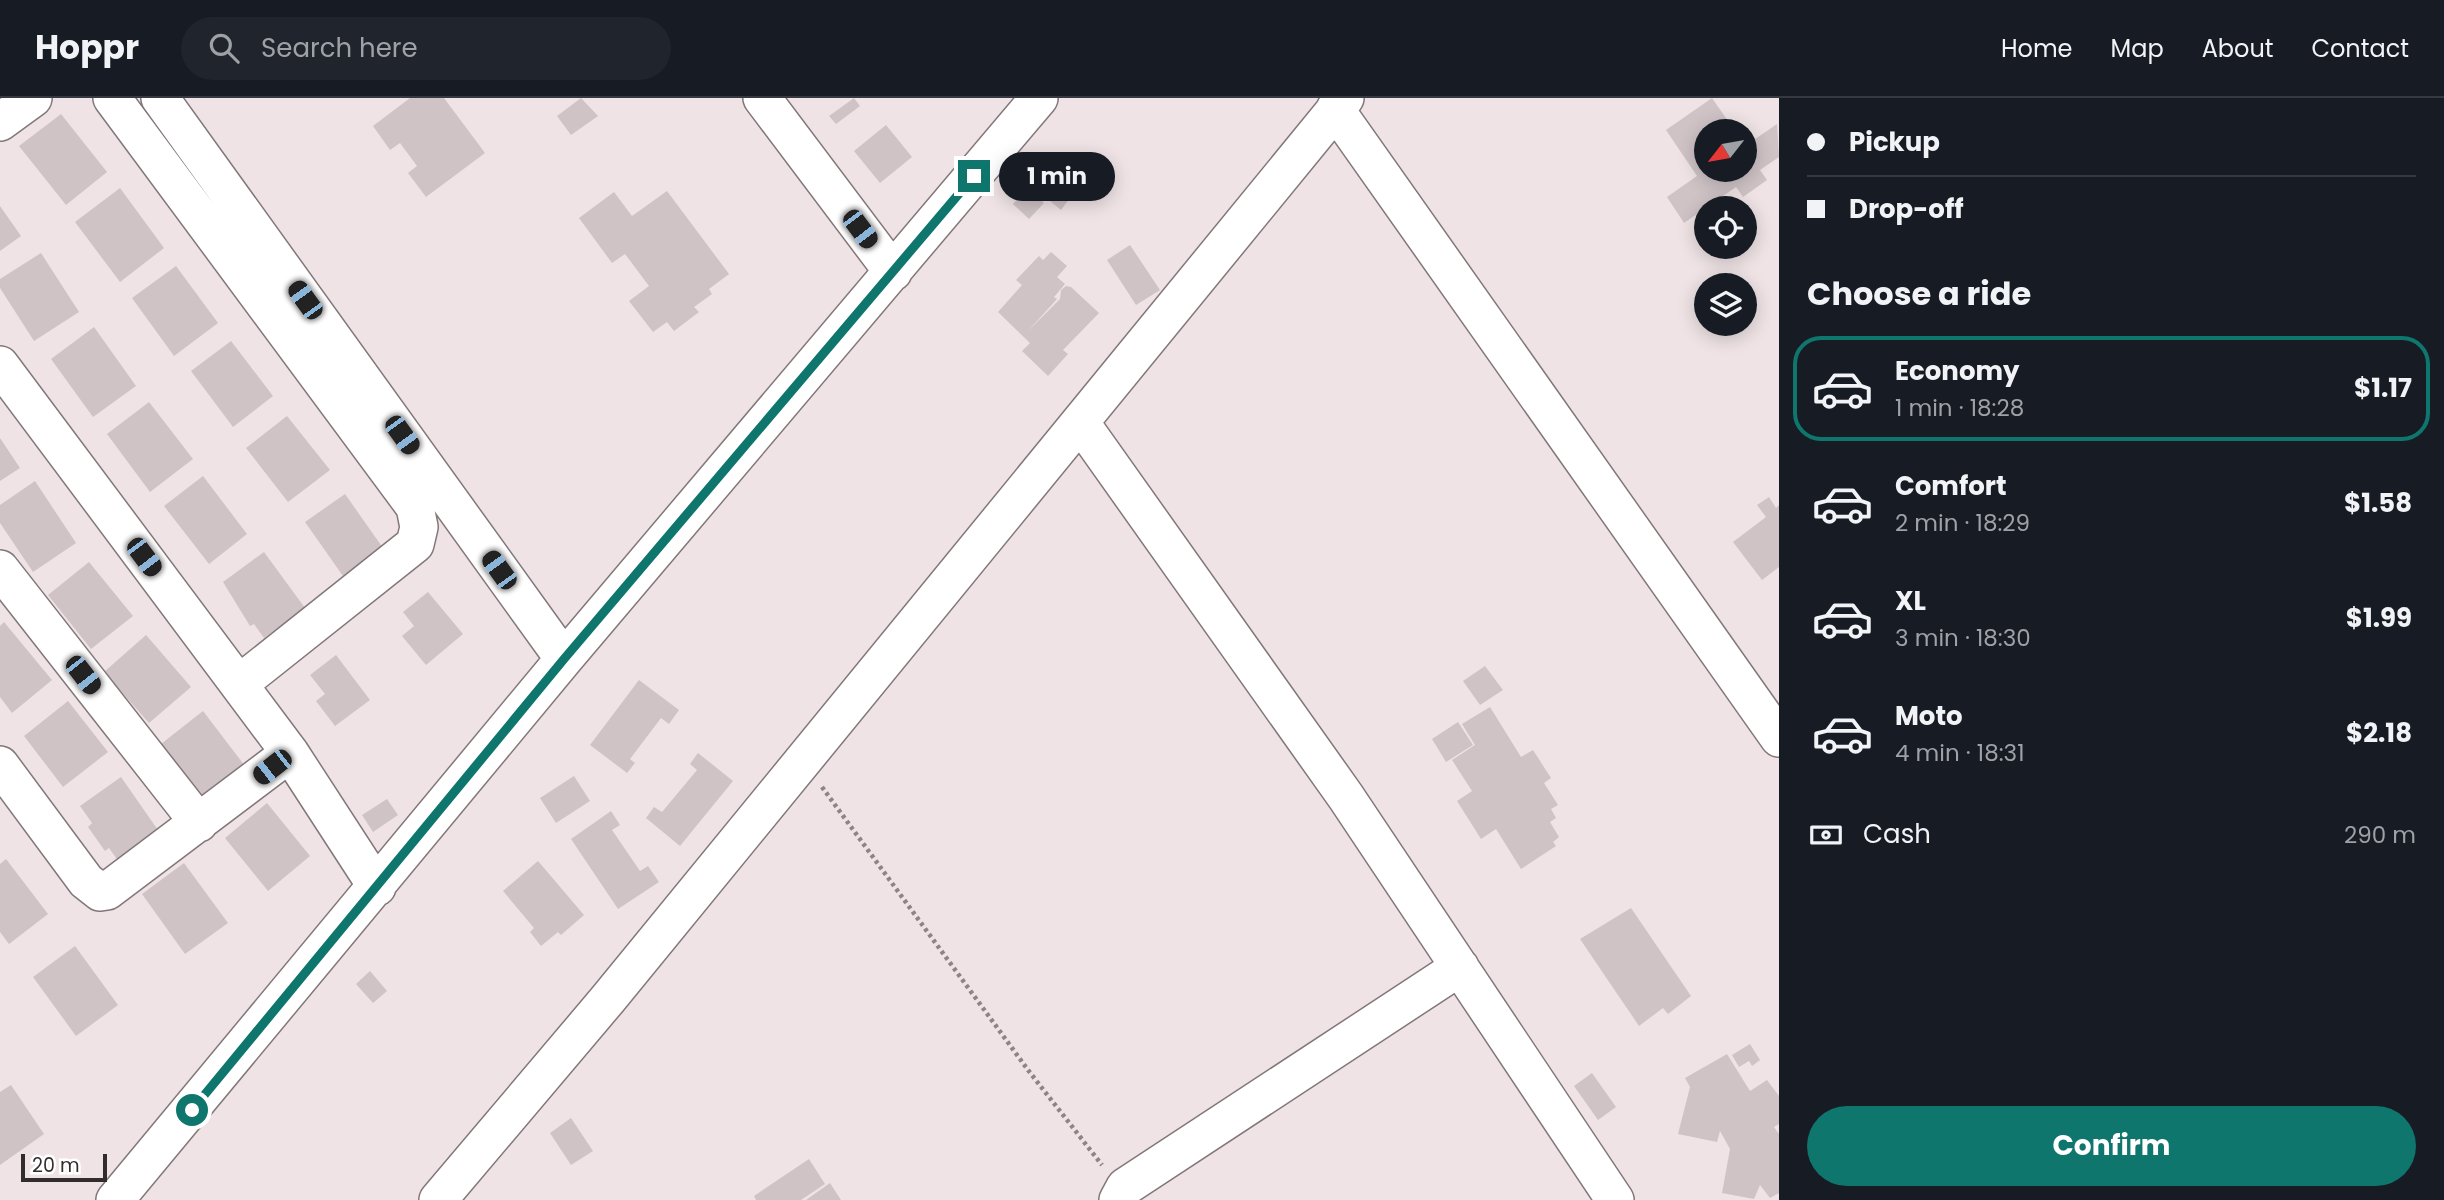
<!DOCTYPE html>
<html lang="en">
<head>
<meta charset="utf-8">
<style>
  :root { --surface:#171b24; --page:#20242c; --text:#f1f3f6; --muted:#9ea1a6; --line:#363941; --accent:#0f766e }
  body { margin:0; font-family:Poppins,sans-serif; background:var(--page); color:var(--text); height:100vh; display:flex; flex-direction:column; font-size:26px; white-space:nowrap }
  * { box-sizing:border-box; margin:0 }
  p { font-size:23px; color:var(--muted) }
  .icon { flex:none; width:38px; height:38px; fill:none; stroke:currentColor; stroke-width:2; stroke-linecap:round; stroke-linejoin:round }
  .map { position:relative; flex:1; overflow:hidden }
  .sheet { display:flex; flex-direction:column; background:var(--surface); width:665px }
  .sheet>* { flex:none }
  .top-card { display:grid; align-content:center; height:154px; padding:0 28px; background:var(--surface) }
  .needle { width:46px; rotate:239deg }
  .controls { position:absolute; left:1694px; top:21px; display:grid; gap:14px }
  .controls a { display:grid; place-items:center; width:63px; height:63px; border-radius:50%; background:var(--surface); box-shadow:0 4px 18px #0003; font-size:35px }
  .scale { position:absolute; left:21px; bottom:18px; width:86px; box-sizing:border-box; padding-left:7px; border:4px solid #312c2d; border-top:0; font-size:19px; line-height:24px; white-space:nowrap; color:#312c2d; -webkit-text-stroke:5px #fff; paint-order:stroke }
  .end { position:absolute; width:32px; height:32px; margin:-16px; border:9px solid #0f766e; background:#fff; box-shadow:0 0 0 4px #fff }
  .from { border-radius:50% }
  .bubble { position:absolute; height:49px; border-radius:24px; background:var(--surface); box-shadow:0 4px 18px #0003; font-size:23px; font-weight:700; line-height:49px; text-align:center }
  .car { position:absolute; width:21px; height:42px; margin:-21px -10px; border-radius:9px; box-shadow:0 0 5px 2px #0007; background:linear-gradient(#222 24%,#8ab4d8 0 40%,#222 0 76%,#8ab4d8 0 86%,#222 0) }
  .top-card b { display:flex; align-items:center; gap:24px; height:66px; font-size:26px }
  .top-card b+b { border-top:2px solid var(--line) }
  .top-card i { width:18px; height:18px; background:var(--text) }
  ul { padding:0; list-style:none }
  li { display:flex; align-items:center; gap:21px; height:105px; margin:0 14px 10px; padding:0 14px; border:4px solid transparent; border-radius:28px }
  li div { flex:1 }
  li b { display:block; font-size:26px }
  li em { font-style:normal; font-weight:700 }
  li.current { border-color:var(--accent) }
  li>.icon { width:63px; height:63px; stroke-width:1.5 }
  h2 { padding:0 28px; font-size:32px; line-height:84px }
  .pay { display:flex; align-items:center; gap:18px; height:77px; padding:0 28px; font-size:26px }
  .pay p { margin-inline-start:auto }
  .button { display:flex; gap:14px; margin-top:auto; padding:14px 28px }
  .button a { flex:1; height:80px; border-radius:42px; background:var(--accent); color:#fff; font-size:28px; font-weight:700; line-height:80px; text-align:center }
  header { display:flex; align-items:center; gap:42px; box-sizing:border-box; height:98px; padding:0 35px; background:var(--surface); border-bottom:2px solid var(--line) }
  header strong { font-size:33px }
  nav { display:flex; gap:38px; margin-inline-start:auto; font-size:24px }
  .search { width:490px; height:63px; background:var(--page); display:flex; align-items:center; gap:18px; box-sizing:border-box; padding:0 24px; border-radius:38px; color:var(--muted); font-size:26px }
  main { display:flex; flex:1; min-height:0 }
  .map>svg:first-child { display:block }
  .building { fill:#cfc3c6 }
  .lines { fill:none; stroke-linecap:round; stroke-linejoin:round }
  .minor-casing { stroke:#827779; stroke-width:40 }
  .path { stroke:#8c8485; stroke-width:4.5; stroke-dasharray:3.5 3.5; stroke-linecap:butt }
  .minor { stroke:#fff; stroke-width:37 }
  .route { stroke:#0f766e; stroke-width:9 }
</style>
</head>
<body>
<header>
<strong>Hoppr</strong>
<div class="search"><svg class="icon" aria-label="search" viewBox="0 0 24 24"><circle cx="10" cy="10" r="6"/><path d="M15 15l6 6"/></svg>Search here</div>
<nav><a>Home</a><a>Map</a><a>About</a><a>Contact</a></nav>
</header>
<main>
<div class="map">
<svg width="1779" height="1102" viewBox="0 0 1779 1102">
  <rect width="100%" height="100%" fill="#efe3e5"/>
  <path class="building" d="M410,0H444L485,55L426,99L408,75L417,68L400,45L390,52L373,28Z
    M581,0L598,18L571,37L557,18Z
    M854,0L860,8L836,26L829,18Z
    M1712,0L1735,33H1706V72H1745V48L1777,26L1779,59L1760,72L1767,82L1743,99L1736,89L1684,125L1667,99L1697,78L1666,32Z
    M61,16L107,74L66,107L19,48Z
    M886,27L912,59L880,85L854,53Z
    M1056,60L1084,81L1061,112L1034,90Z
    M1027,89L1044,105L1029,121L1013,106Z
    M120,90L164,150L120,184L75,124Z
    M667,93L729,176L709,191L712,196L694,209L699,214L674,233L667,224L653,234L629,203L649,188L625,156L612,165L579,120L614,94L632,118Z
    M0,108L21,138L0,153Z
    M1130,147L1160,192L1136,207L1107,162Z
    M1051,154L1067,168L1057,179L1065,186L1054,199L1057,201L1028,233L1060,201L1061,192L1066,188L1071,189L1099,215L1063,252L1068,256L1048,278L1022,253L1030,245L998,214L1022,187L1016,182L1039,158L1043,162Z
    M41,155L79,214L34,243L0,190V181Z
    M176,168L218,225L174,258L132,200Z
    M94,229L136,288L93,319L51,261Z
    M231,243L273,298L233,329L191,273Z
    M149,304L193,361L150,394L107,336Z
    M287,318L330,372L288,404L246,350Z
    M0,340L20,370L0,383Z
    M203,378L247,436L209,466L164,408Z
    M35,383L76,445L33,474L0,425V407Z
    M345,396L383,450L343,478L305,424Z
    M1769,399L1776,410L1779,407V469L1762,482L1733,444L1766,419L1757,407Z
    M264,454L305,510L264,540L254,526L250,528L223,484Z
    M89,464L133,518L91,551L48,497Z
    M428,494L463,536L426,567L402,538L414,528L403,514Z
    M4,524L52,582L12,615L0,599V528Z
    M146,537L191,589L149,625L104,574Z
    M336,557L370,602L335,628L316,603L325,596L310,577Z
    M1485,568L1503,592L1480,607L1463,583Z
    M639,582L679,612L669,626L661,620L630,661L635,665L627,675L590,647Z
    M68,603L108,654L63,689L24,638Z
    M1490,609L1521,659L1533,652L1551,680L1544,685L1558,707L1551,711L1556,720L1550,724L1559,739L1553,744L1556,748L1521,771L1496,731L1481,741L1457,703L1472,693L1452,662L1475,647L1462,626Z
    M203,613L245,668L203,701L161,646Z
    M1458,624L1473,647L1446,664L1432,641Z
    M698,655L733,683L680,748L646,720L654,709L662,714L697,672L690,666Z
    M574,678L590,703L556,725L540,700Z
    M121,679L160,735L119,764L109,750L105,753L88,729L92,725L80,708Z
    M387,701L398,717L373,734L362,717Z
    M267,705L310,758L268,793L225,740Z
    M611,713L620,727L612,732L640,773L648,768L659,784L618,811L571,741Z
    M6,761L48,816L9,846L0,834V766Z
    M538,763L584,817L561,837L558,834L541,848L530,834L534,830L503,793Z
    M184,765L228,825L185,856L142,796Z
    M1631,810L1691,898L1668,916L1663,910L1639,928L1580,841Z
    M75,848L118,907L76,938L33,879Z
    M370,873L387,893L373,905L356,886Z
    M1750,946L1760,962L1752,968L1749,963L1739,969L1732,957Z
    M1727,956L1750,993L1767,982L1779,998V1026L1774,1029L1779,1036V1095L1770,1100L1760,1087L1754,1101L1722,1095L1730,1051L1720,1033L1717,1044L1678,1036L1690,989L1685,980Z
    M1592,975L1616,1009L1598,1022L1574,988Z
    M11,987L44,1036L0,1067V994Z
    M571,1020L593,1053L571,1067L550,1035Z
    M809,1061L825,1086L801,1102H756L754,1098Z
    M830,1085L841,1102H806Z"/>
  <g class="lines">
    <g class="minor-casing">
      <path id="minor" d="M112,0L415,409L419,429L415,446L239,586
        M160,0L564,561
        M762,0L893,174
        M1335,11L1779,640
        M0,24L33,0
        M0,267L290,655L377,789
        M1080,324L1346,699L1615,1102
        M0,471L199,725
        M0,667L86,783L100,794L107,793L290,655
        M115,1102L564,561L1039,0
        M438,1102L608,901L1345,0
        M1118,1102L1125,1089L1460,869"/>
    </g>
    <path class="path" d="M822,689L1028,972L1102,1067"/>
    <use href="#minor" class="minor"/>
  </g>
  <g class="lines">
    <path class="route" d="M192,1012L564,561L974,78"/>
  </g>
</svg>
<div class="controls">
<a><svg class="needle" viewBox="-14 -14 28 28"><path d="M0-13l5 13h-10z" fill="#e53935"/><path d="M0 13l5-13h-10z" fill="#9ea1a6"/></svg></a>
<a><svg class="icon" aria-label="locate" viewBox="0 0 24 24"><circle cx="12" cy="12" r="6"/><path d="M12 2v4M12 18v4M2 12h4M18 12h4"/></svg></a>
<a><svg class="icon" aria-label="layers" viewBox="0 0 24 24"><path d="M12 4l9 5-9 5-9-5zM3 14l9 5 9-5"/></svg></a>
</div>
<div class="scale">20 m</div>
<i class="end from" style="left:192px;top:1012px"></i>
<i class="end" style="left:974px;top:78px"></i>
<div class="bubble" style="left:999px;top:54px;width:116px">1 min</div>
<i class="car" style="left:860px;top:131px;rotate:143deg"></i>
<i class="car" style="left:305px;top:202px;rotate:324deg"></i>
<i class="car" style="left:402px;top:337px;rotate:144deg"></i>
<i class="car" style="left:144px;top:459px;rotate:143deg"></i>
<i class="car" style="left:499px;top:472px;rotate:324deg"></i>
<i class="car" style="left:83px;top:577px;rotate:142deg"></i>
<i class="car" style="left:272px;top:669px;rotate:232deg"></i>
</div>
<section class="sheet">
<div class="top-card">
<b><i class="from"></i>Pickup</b>
<b><i></i>Drop-off</b>
</div>
<h2>Choose a ride</h2>
<ul>
<li class="current"><svg class="icon" aria-label="car" viewBox="0 0 24 24"><path d="M5 17H2v-5l4-1 3-4h7l3 4 3 1v5h-3M9 17h6M6 11h13"/><circle cx="7" cy="17" r="2"/><circle cx="17" cy="17" r="2"/></svg><div><b>Economy</b><p>1 min · 18:28</p></div><em>$1.17</em></li>
<li><svg class="icon" aria-label="car" viewBox="0 0 24 24"><path d="M5 17H2v-5l4-1 3-4h7l3 4 3 1v5h-3M9 17h6M6 11h13"/><circle cx="7" cy="17" r="2"/><circle cx="17" cy="17" r="2"/></svg><div><b>Comfort</b><p>2 min · 18:29</p></div><em>$1.58</em></li>
<li><svg class="icon" aria-label="car" viewBox="0 0 24 24"><path d="M5 17H2v-5l4-1 3-4h7l3 4 3 1v5h-3M9 17h6M6 11h13"/><circle cx="7" cy="17" r="2"/><circle cx="17" cy="17" r="2"/></svg><div><b>XL</b><p>3 min · 18:30</p></div><em>$1.99</em></li>
<li><svg class="icon" aria-label="car" viewBox="0 0 24 24"><path d="M5 17H2v-5l4-1 3-4h7l3 4 3 1v5h-3M9 17h6M6 11h13"/><circle cx="7" cy="17" r="2"/><circle cx="17" cy="17" r="2"/></svg><div><b>Moto</b><p>4 min · 18:31</p></div><em>$2.18</em></li>
</ul>
<div class="pay"><svg class="icon" aria-label="cash" viewBox="0 0 24 24"><path d="M3 7h18v10H3z"/><circle cx="12" cy="12" r="2"/></svg>Cash<p>290 m</p></div>
<div class="button"><a>Confirm</a></div>
</section>
</main>
</body>
</html>
